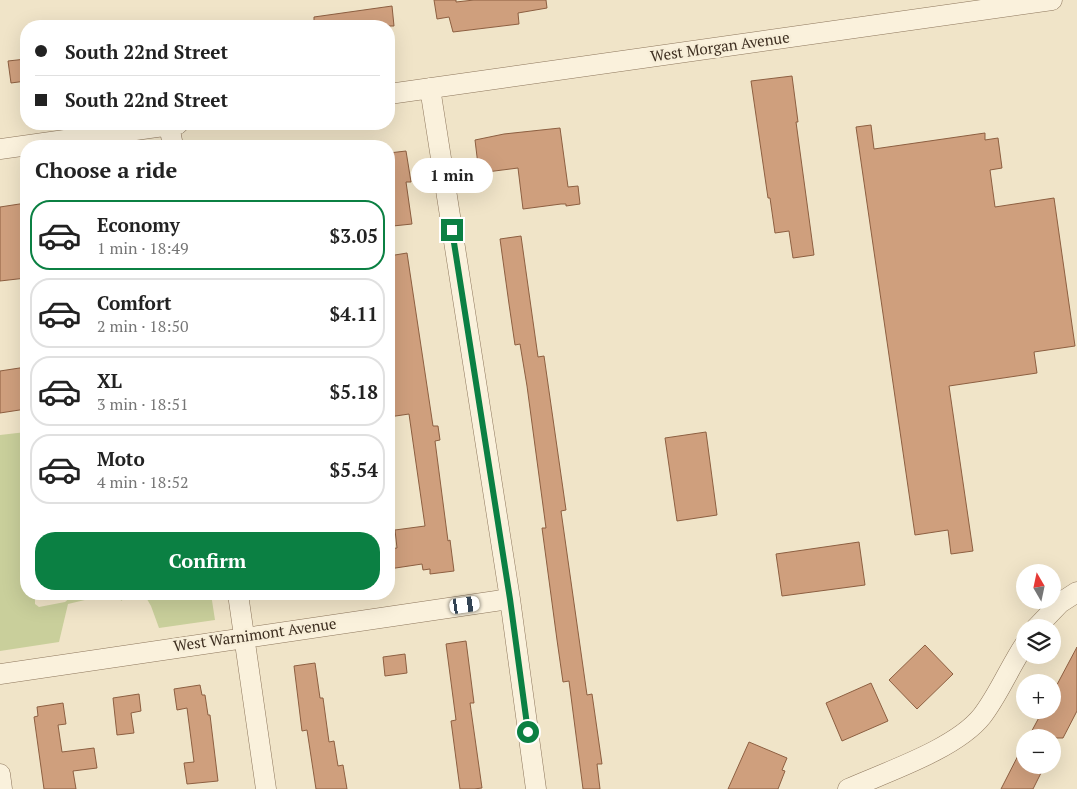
<!DOCTYPE html>
<html lang="en">
<head>
<meta charset="utf-8">
<style>
  :root { --surface:#fff; --page:#f2f2f2; --text:#222; --muted:#767676; --line:#e0e0e0; --accent:#0b8043 }
  body { margin:0; font-family:"PT Serif",serif; background:var(--page); color:var(--text); height:100vh; display:flex; flex-direction:column; font-size:19px; white-space:nowrap }
  * { box-sizing:border-box; margin:0 }
  p { font-size:16px; color:var(--muted) }
  .icon { flex:none; width:28px; height:28px; fill:none; stroke:currentColor; stroke-width:2; stroke-linecap:round; stroke-linejoin:round }
  .map { position:relative; flex:1; overflow:hidden }
  .drawer { position:absolute; left:20px; top:140px; width:375px; height:460px; display:flex; flex-direction:column; background:var(--surface); border-radius:20px; box-shadow:0 5px 20px #0002 }
  .drawer>* { flex:none }
  .top-card { position:absolute; left:20px; top:20px; width:375px; height:110px; border-radius:20px; box-shadow:0 5px 20px #0002; display:grid; align-content:center; height:110px; padding:0 15px; background:var(--surface) }
  .needle { width:32px; rotate:351deg }
  .buttons { position:absolute; left:1016px; top:564px; display:grid; gap:10px }
  .buttons a { display:grid; place-items:center; width:45px; height:45px; border-radius:50%; background:var(--surface); box-shadow:0 5px 20px #0002; font-size:25px }
  .end { position:absolute; width:22px; height:22px; margin:-11px; border:6px solid #0b8043; background:#fff; box-shadow:0 0 0 2px #fff }
  .from { border-radius:50% }
  .bubble { position:absolute; height:35px; border-radius:18px; background:var(--surface); box-shadow:0 5px 20px #0002; font-size:16px; font-weight:800; line-height:35px; text-align:center }
  .car { position:absolute; width:15px; height:30px; margin:-15px -8px; border-radius:6px; box-shadow:0 0 4px 1px #0007; background:linear-gradient(#fff 24%,#345 0 40%,#fff 0 76%,#345 0 86%,#fff 0) }
  .top-card b { display:flex; align-items:center; gap:18px; height:48px; font-size:19px }
  .top-card b+b { border-top:1px solid var(--line) }
  .top-card i { width:12px; height:12px; background:var(--text) }
  ul { padding:0; list-style:none }
  li { display:flex; align-items:center; gap:15px; height:70px; margin:0 10px 8px; padding:0 5px; border:2px solid var(--line); border-radius:20px }
  li div { flex:1 }
  li b { display:block; font-size:19px }
  li em { font-style:normal; font-weight:800 }
  li.current { border-color:var(--accent) }
  li>.icon { width:45px; height:45px; stroke-width:1.5 }
  h2 { padding:0 15px; font-size:22px; line-height:60px }
  .cta { display:flex; gap:10px; margin-top:auto; padding:10px 15px }
  .cta a { flex:1; height:58px; border-radius:20px; background:var(--accent); color:#fff; font-size:20px; font-weight:800; line-height:58px; text-align:center }
  .map>svg:first-child { display:block }
  .green { fill:#c9cf9b }
  .building { fill:#cf9f7d; stroke:#8d5f41 }
  .lines { fill:none; stroke-linecap:round; stroke-linejoin:round }
  .minor-casing { stroke:#8d765c; stroke-width:21 }
  .minor { stroke:#faf1dc; stroke-width:20 }
  .route { stroke:#0b8043; stroke-width:6 }
  .labels { text-anchor:middle; stroke-width:5; stroke-linejoin:round; paint-order:stroke }
  .street-label { font-size:15px; fill:#3d2e20; stroke:#f7eed8 }
</style>
</head>
<body>
<div class="map">
<svg width="1077" height="789" viewBox="0 0 1077 789">
  <rect width="100%" height="100%" fill="#f0e4c8"/>
  <path class="green" d="M26,432V594H35V604L39,607L65,602L72,596L89,594V599L68,604L59,642L0,651V435Z
    M120,594H211L215,620L159,628L151,606L144,594L128,596L121,601Z"/>
  <path class="building" d="M434,0H456V2L474,0H546L547,8L518,13L519,24L453,32L449,17L437,19Z
    M392,6L394,26H314V17Z
    M26,59V81L11,83L8,61Z
    M792,76L798,122H796L814,255L793,258L789,231L775,233L770,198H768L751,81Z
    M871,125L874,149L985,133V140L998,138L1002,168L990,170L995,207L1054,198L1075,346L1034,352L1037,373L949,386L973,551L951,554L948,530L915,535L856,127Z
    M560,128L568,187L578,186L580,204L566,206V204H561L523,209L518,168L479,173L475,140L504,134Z
    M406,151L411,182H406L412,224L393,226L389,186V153Z
    M26,203V278L0,281V207Z
    M521,236L538,357L544,356L566,510L561,511L587,695L592,694L602,764H597L600,789H583L569,681L563,682L557,640L542,528H546L527,386L520,344L515,345L509,304L500,239Z
    M407,253L433,426H438L440,440L435,441L448,541L450,540L454,571L430,574V569L423,570L422,564L389,569V549L397,548L395,530L425,526L409,414L389,417V256Z
    M26,367V409L0,413V371Z
    M706,432L717,515L677,521L665,438Z
    M859,542L865,585L782,596L776,554Z
    M466,641L474,703H470L482,788L474,789H460L451,721L456,720L446,644Z
    M925,645L953,674L917,709L889,680Z
    M1077,647V711L1063,738H1028L1043,710H1052V694Z
    M405,654L407,673L385,676L383,657Z
    M315,663L320,698H323L329,742L334,741L338,766L343,765L347,789H316L307,730L302,731L294,666Z
    M871,683L888,721L842,741L826,703Z
    M200,685L202,695H205L208,715H210L218,781L187,784L184,763L194,762L187,708L177,710L174,689Z
    M139,694L141,711L131,713L134,733L117,735L113,698Z
    M63,703L66,724L58,725L62,752L94,748L97,768L73,771L76,789H44L34,717L38,716L37,707Z
    M749,742L787,758L782,770L785,771L778,789H728Z
    M1025,742V765H1045L1033,789H1001Z"/>
  <g class="lines">
    <g class="minor-casing">
      <path id="minor" d="M430,88L510,599L536,789
        M389,94L1052,0
        M169,125L173,146
        M0,149L178,124
        M238,594L266,789
        M1036,628L1060,603L1077,592
        M0,674L510,599
        M0,774L2,789
        M848,789C886,772 956,749 982,716C999,694 1009,668 1025,644"/>
    </g>
    <use href="#minor" class="minor"/>
  </g>
  <g class="lines">
    <path class="route" d="M452,230L510,599L528,732"/>
  </g>
  <g class="labels">
    <g class="street-label">
      <text transform="translate(720 47) rotate(-8)" y="5">West Morgan Avenue</text>
      <text transform="translate(255 635) rotate(-8)" y="5">West Warnimont Avenue</text>
    </g>
  </g>
</svg>
<div class="buttons">
<a><svg class="needle" viewBox="-14 -14 28 28"><path d="M0-13l5 13h-10z" fill="#e53935"/><path d="M0 13l5-13h-10z" fill="#767676"/></svg></a>
<a><svg class="icon" aria-label="layers" viewBox="0 0 24 24"><path d="M12 4l9 5-9 5-9-5zM3 14l9 5 9-5"/></svg></a>
<a>+</a>
<a>−</a>
</div>
<i class="end from" style="left:528px;top:732px"></i>
<i class="end" style="left:452px;top:230px"></i>
<div class="bubble" style="left:411px;top:158px;width:82px">1 min</div>
<i class="car" style="left:465px;top:605px;rotate:82deg"></i>
<div class="top-card">
<b><i class="from"></i>South 22nd Street</b>
<b><i></i>South 22nd Street</b>
</div>
<section class="drawer">
<h2>Choose a ride</h2>
<ul>
<li class="current"><svg class="icon" aria-label="car" viewBox="0 0 24 24"><path d="M5 17H2v-5l4-1 3-4h7l3 4 3 1v5h-3M9 17h6M6 11h13"/><circle cx="7" cy="17" r="2"/><circle cx="17" cy="17" r="2"/></svg><div><b>Economy</b><p>1 min · 18:49</p></div><em>$3.05</em></li>
<li><svg class="icon" aria-label="car" viewBox="0 0 24 24"><path d="M5 17H2v-5l4-1 3-4h7l3 4 3 1v5h-3M9 17h6M6 11h13"/><circle cx="7" cy="17" r="2"/><circle cx="17" cy="17" r="2"/></svg><div><b>Comfort</b><p>2 min · 18:50</p></div><em>$4.11</em></li>
<li><svg class="icon" aria-label="car" viewBox="0 0 24 24"><path d="M5 17H2v-5l4-1 3-4h7l3 4 3 1v5h-3M9 17h6M6 11h13"/><circle cx="7" cy="17" r="2"/><circle cx="17" cy="17" r="2"/></svg><div><b>XL</b><p>3 min · 18:51</p></div><em>$5.18</em></li>
<li><svg class="icon" aria-label="car" viewBox="0 0 24 24"><path d="M5 17H2v-5l4-1 3-4h7l3 4 3 1v5h-3M9 17h6M6 11h13"/><circle cx="7" cy="17" r="2"/><circle cx="17" cy="17" r="2"/></svg><div><b>Moto</b><p>4 min · 18:52</p></div><em>$5.54</em></li>
</ul>
<div class="cta"><a>Confirm</a></div>
</section>
</div>
</body>
</html>
